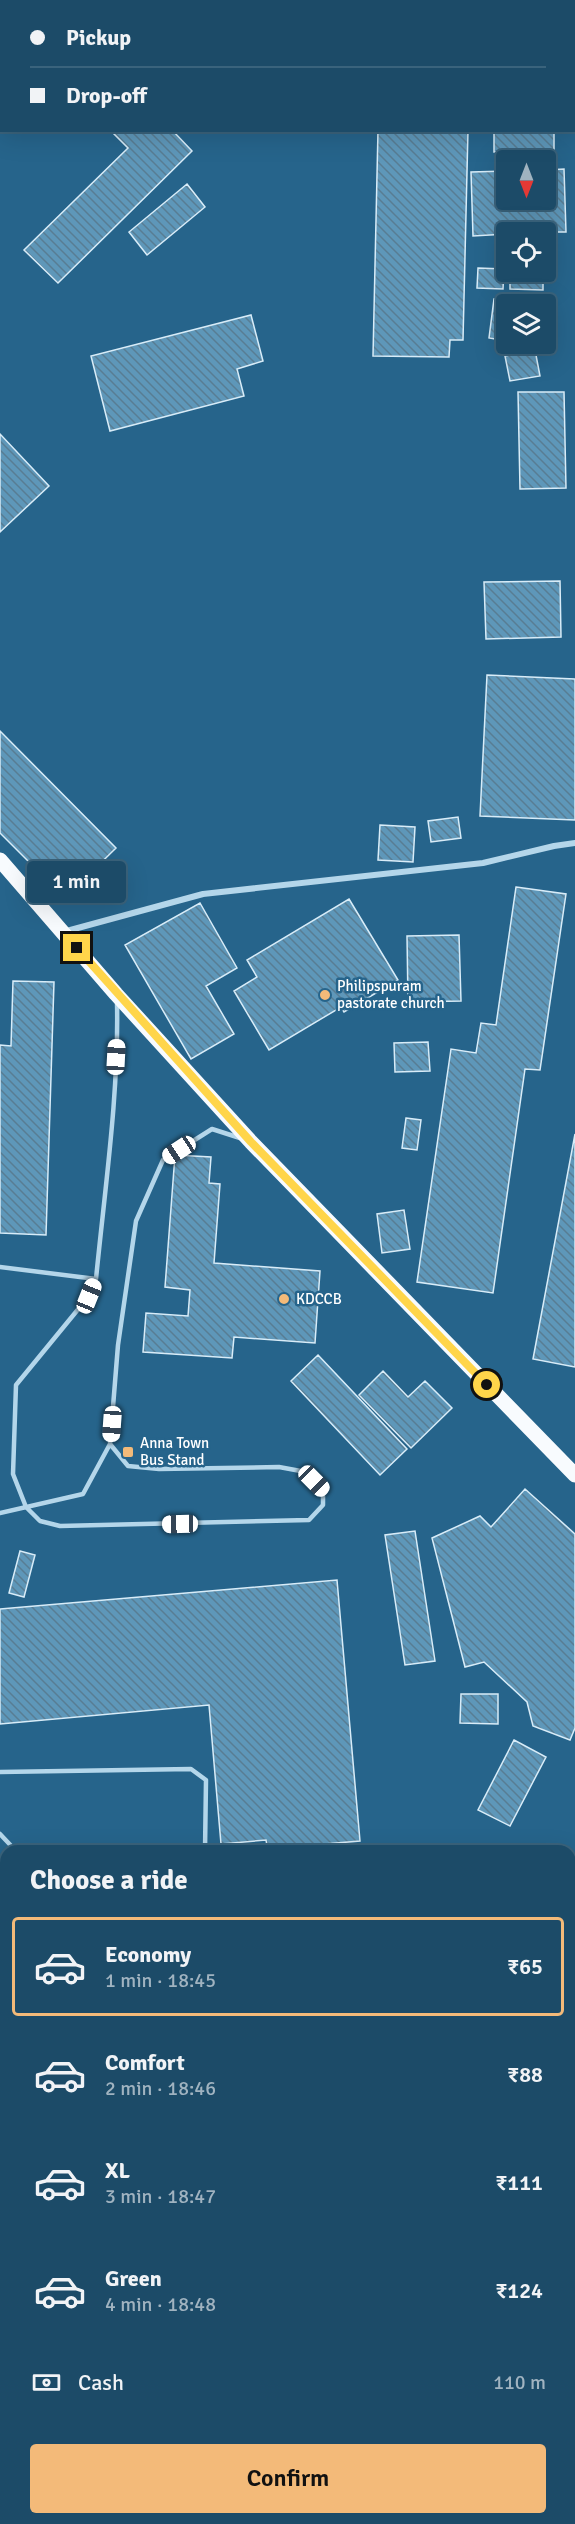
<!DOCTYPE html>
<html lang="en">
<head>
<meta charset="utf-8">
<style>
  :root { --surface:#1c4b68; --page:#25526e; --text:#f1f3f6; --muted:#a0b3c0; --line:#3a637c; --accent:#f3ba79 }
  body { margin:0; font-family:Signika,sans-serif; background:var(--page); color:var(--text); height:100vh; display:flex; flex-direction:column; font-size:22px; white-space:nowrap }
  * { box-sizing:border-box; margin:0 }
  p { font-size:20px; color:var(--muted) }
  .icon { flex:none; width:33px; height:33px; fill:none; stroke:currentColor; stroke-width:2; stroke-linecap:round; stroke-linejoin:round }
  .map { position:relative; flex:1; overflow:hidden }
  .drawer { position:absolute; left:0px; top:1845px; width:576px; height:680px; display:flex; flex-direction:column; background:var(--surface); border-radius:18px 18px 0 0; box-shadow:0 6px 24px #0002,0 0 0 2px var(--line) }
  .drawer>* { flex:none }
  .top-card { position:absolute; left:0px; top:0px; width:576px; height:132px; box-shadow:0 6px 24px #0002,0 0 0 2px var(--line); display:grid; align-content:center; height:132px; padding:0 30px; background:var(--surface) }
  .needle { width:39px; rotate:180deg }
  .fabs { position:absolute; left:496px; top:150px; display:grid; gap:12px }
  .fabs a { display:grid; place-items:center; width:60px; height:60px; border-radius:6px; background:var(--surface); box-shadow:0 6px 24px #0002,0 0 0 2px var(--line); font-size:30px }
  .end { position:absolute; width:27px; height:27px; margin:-14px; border:8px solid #ffd54a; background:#111; box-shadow:0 0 0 3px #111 }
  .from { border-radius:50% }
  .bubble { position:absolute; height:42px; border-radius:6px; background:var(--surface); box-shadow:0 6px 24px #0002,0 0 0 2px var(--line); font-size:20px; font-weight:600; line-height:42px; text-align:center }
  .car { position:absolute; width:18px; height:36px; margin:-18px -9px; border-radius:8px; box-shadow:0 0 4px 2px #0007; background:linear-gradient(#fff 24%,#345 0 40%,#fff 0 76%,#345 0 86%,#fff 0) }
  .top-card b { display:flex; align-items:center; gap:21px; height:57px; font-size:22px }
  .top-card b+b { border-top:2px solid var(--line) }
  .top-card i { width:15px; height:15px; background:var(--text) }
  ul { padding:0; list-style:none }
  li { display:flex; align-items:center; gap:18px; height:99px; margin:0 12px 9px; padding:0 18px; border:3px solid transparent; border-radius:6px }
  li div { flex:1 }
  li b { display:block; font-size:22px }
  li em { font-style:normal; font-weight:600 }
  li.selected { border-color:var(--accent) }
  li>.icon { width:54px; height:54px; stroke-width:1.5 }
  h2 { padding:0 30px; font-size:27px; line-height:72px }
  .pay { display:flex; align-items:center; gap:15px; height:66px; padding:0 30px; font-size:22px }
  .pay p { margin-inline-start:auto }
  .button { display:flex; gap:12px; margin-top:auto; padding:12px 30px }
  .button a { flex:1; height:69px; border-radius:6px; background:var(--accent); color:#111; font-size:24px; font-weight:600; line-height:69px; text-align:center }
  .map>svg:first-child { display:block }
  .building { fill:url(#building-back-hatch); stroke:#d8ecf8; stroke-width:1.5 }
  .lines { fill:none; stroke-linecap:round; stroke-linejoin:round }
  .lane { stroke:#b4d6ea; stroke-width:4.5 }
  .street { stroke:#b4d6ea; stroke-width:6 }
  .primary { stroke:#f8fbfe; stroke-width:15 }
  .route { stroke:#ffd54a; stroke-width:8 }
  .poi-dot { fill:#f3ba79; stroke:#26648b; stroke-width:2 }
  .labels { text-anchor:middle; stroke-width:5; stroke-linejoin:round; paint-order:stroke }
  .poi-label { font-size:15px; fill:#fff; stroke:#26648b; text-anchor:start }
</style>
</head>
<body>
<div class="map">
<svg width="575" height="2524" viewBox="0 0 575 2524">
  <defs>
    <pattern id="building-back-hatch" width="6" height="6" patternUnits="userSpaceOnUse" patternTransform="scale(1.5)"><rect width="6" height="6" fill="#5e97b9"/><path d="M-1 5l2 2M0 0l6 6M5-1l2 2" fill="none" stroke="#587d93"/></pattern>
  </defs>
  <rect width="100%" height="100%" fill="#26648b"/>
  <path class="building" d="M477,0H514V2H477Z
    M110,130H172L192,151L58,283L24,250L128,148Z
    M378,130H468L463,340H450L449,357L373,356Z
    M494,130H554V151L494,152Z
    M564,169L566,232H507V234L473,236L471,172L507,171V200H546V170Z
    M187,184L205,207L147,255L129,232Z
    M507,244V259L501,260L498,246Z
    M478,268L504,269L503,289L477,288Z
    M510,272H543V290L510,289Z
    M494,299L536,304H507V341L489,338Z
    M251,315L263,361L237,369L244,396L110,431L91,356Z
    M535,350L540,376L510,381L505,356Z
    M518,392H564L566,488L520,489Z
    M0,434L49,486L0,532Z
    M560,581L561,637L486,639L484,582Z
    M487,675L575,679V820L480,816Z
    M0,731L116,848L65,898L0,833Z
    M458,817L461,838L431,842L428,821Z
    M380,825L415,827L413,862L378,860Z
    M516,887L566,894L540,1070L525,1069L493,1293L417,1282L451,1049L476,1053L481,1023L496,1025Z
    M349,899L398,980L344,1012L341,1007L269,1050L234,991L257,977L247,960Z
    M200,903L237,968L206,986L234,1034L191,1059L125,945Z
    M459,935L461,1001L408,1002L407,936Z
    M13,981L54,982L46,1235L0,1233V1045L11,1046Z
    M428,1042L430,1071L395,1072L394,1043Z
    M406,1118L421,1120L417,1150L402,1148Z
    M575,1134V1367L533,1359Z
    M175,1155L211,1157L209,1183L220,1184L214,1263L320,1271L315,1343L234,1337L232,1358L143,1352L146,1313L188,1316L190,1290L165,1287Z
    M404,1210L410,1249L382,1253L377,1214Z
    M318,1355L407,1449L380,1475L291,1381Z
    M383,1371L408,1397L425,1381L452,1408L411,1448L359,1395Z
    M525,1489L575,1534V1728L570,1740L533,1726L527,1702L484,1662L465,1667L432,1538L480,1516L491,1527Z
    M415,1531L435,1661L405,1665L385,1535Z
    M20,1551L35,1555L24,1597L9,1593Z
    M337,1580L360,1841L313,1845L314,1851H268L266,1840L221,1844L209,1705L0,1724V1609Z
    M461,1694H498V1724L460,1723Z
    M514,1740L546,1757L510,1826L478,1810Z
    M570,1865H575V1907H570Z
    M0,1924H6V1991H0Z
    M570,1950H575V2008H570Z
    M0,2004H6V2048H0Z
    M570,2019H575V2058H570Z
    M0,2053H6V2085H0Z
    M0,2094H6V2114H0Z
    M570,2147H575V2199H570Z
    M0,2150H6V2223H0Z
    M570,2204H575V2285H570Z
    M571,2314H575V2467H570Z
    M570,2486H575V2524H533V2518H570Z
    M60,2518H134L135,2524H60Z
    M237,2518H287V2524H237Z
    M304,2518H510V2524H303Z"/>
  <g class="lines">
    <path class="lane" d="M0,1267L96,1279
      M110,1444L128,1466L159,1469L279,1467L306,1472L323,1489V1505L309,1520L60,1526L40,1521L26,1507L13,1474L16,1385L89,1296L96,1279C105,1187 119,1094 117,1002
      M0,1513L83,1494L110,1444L118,1345L136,1221L163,1160L212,1129L240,1138
      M0,1772L191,1769L206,1780L205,1851
      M0,1834L16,1851"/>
    <path class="street" d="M63,932L203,894L483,863L554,846L575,843
      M570,2117L575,2120
      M0,2406L6,2407
      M46,2524L47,2518"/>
    <path class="primary" d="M0,860L116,994L251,1142L575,1475"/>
  </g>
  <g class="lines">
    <path class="route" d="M77,948L251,1142L487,1385"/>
  </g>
  <g class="poi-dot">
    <circle cx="325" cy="995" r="6"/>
    <circle cx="284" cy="1299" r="6"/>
    <rect x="122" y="1446" width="12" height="12" rx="3"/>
  </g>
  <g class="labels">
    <g class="poi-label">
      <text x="337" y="991">Philipspuram<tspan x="337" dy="17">pastorate church</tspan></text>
      <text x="296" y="1304">KDCCB</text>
      <text x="140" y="1448">Anna Town<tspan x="140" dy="17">Bus Stand</tspan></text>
    </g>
  </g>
</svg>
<div class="fabs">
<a><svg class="needle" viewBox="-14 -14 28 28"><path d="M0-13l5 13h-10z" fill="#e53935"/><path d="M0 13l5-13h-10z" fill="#a0b3c0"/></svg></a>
<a><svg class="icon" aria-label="locate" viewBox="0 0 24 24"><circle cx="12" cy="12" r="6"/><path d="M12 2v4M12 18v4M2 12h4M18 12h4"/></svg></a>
<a><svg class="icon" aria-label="layers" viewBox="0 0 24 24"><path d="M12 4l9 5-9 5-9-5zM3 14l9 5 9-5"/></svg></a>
</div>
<i class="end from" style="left:487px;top:1385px"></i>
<i class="end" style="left:77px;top:948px"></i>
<div class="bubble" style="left:27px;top:861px;width:99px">1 min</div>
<i class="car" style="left:116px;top:1057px;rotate:3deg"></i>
<i class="car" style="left:179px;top:1150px;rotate:237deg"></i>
<i class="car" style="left:89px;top:1296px;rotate:22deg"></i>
<i class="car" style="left:112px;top:1424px;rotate:184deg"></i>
<i class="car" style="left:314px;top:1481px;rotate:135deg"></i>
<i class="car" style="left:180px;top:1524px;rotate:269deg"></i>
<div class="top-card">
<b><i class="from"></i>Pickup</b>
<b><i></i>Drop-off</b>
</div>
<section class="drawer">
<h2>Choose a ride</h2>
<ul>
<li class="selected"><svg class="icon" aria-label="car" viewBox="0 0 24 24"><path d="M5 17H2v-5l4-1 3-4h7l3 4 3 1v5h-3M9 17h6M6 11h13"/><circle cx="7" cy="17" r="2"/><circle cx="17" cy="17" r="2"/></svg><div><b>Economy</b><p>1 min · 18:45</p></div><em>₹65</em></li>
<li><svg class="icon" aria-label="car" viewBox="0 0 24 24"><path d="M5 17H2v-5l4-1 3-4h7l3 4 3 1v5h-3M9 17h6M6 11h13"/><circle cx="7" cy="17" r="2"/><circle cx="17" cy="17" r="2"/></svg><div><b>Comfort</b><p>2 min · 18:46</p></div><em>₹88</em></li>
<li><svg class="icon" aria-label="car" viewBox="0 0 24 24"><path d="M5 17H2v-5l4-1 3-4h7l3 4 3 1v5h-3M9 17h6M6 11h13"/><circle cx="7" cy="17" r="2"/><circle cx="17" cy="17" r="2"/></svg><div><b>XL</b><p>3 min · 18:47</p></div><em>₹111</em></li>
<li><svg class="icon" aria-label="car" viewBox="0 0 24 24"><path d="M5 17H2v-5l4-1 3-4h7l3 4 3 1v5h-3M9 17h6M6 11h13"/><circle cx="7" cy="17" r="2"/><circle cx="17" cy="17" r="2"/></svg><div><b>Green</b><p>4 min · 18:48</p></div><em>₹124</em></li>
</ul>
<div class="pay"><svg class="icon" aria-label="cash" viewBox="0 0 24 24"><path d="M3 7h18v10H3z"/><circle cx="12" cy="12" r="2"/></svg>Cash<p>110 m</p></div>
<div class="button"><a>Confirm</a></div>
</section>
</div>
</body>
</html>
